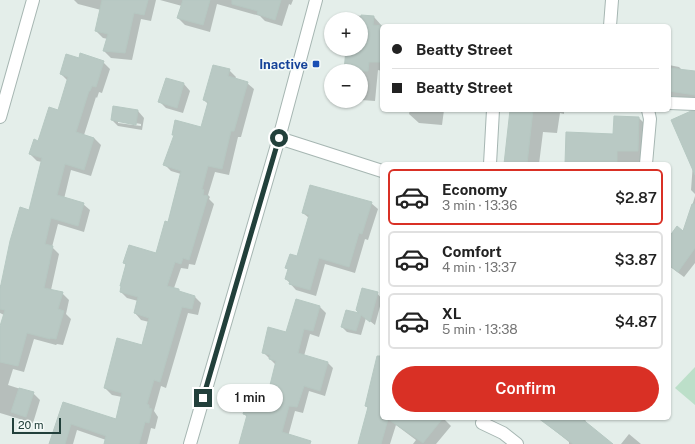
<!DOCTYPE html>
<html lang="en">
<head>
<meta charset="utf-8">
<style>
  :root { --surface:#fff; --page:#f6f6f6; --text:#222; --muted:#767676; --line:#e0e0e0; --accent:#d93025 }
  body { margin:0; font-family:"Public Sans",sans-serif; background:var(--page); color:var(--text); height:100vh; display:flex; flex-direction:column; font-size:15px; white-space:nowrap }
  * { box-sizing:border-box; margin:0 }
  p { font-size:13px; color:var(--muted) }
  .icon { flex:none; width:22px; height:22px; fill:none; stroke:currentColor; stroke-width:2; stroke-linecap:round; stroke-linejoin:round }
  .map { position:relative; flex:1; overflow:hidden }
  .side { position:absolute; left:380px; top:162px; width:291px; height:258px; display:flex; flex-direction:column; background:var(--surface); border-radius:6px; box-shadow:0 1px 3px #0004 }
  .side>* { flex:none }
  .hud { position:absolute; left:380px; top:24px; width:291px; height:88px; border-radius:6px; box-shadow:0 1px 3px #0004; display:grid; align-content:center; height:88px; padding:0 12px; background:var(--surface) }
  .tools { position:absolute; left:324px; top:12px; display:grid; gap:8px }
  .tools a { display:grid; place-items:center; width:44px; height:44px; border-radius:50%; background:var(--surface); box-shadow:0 1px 3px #0004; font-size:20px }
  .scale { position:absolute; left:12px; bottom:10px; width:49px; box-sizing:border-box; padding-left:4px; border:2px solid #22403b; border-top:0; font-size:11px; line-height:14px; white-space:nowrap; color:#22403b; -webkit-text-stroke:3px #f4faf8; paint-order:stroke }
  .end { position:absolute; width:18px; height:18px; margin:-9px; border:5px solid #22403b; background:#fff; box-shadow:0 0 0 2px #fff }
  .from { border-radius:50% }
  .bubble { position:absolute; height:28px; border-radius:14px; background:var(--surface); box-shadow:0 1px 3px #0004; font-size:13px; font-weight:600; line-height:28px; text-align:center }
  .hud b { display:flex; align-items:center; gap:14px; height:38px; font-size:15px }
  .hud b+b { border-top:1px solid var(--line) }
  .hud i { width:10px; height:10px; background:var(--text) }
  ul { padding:7px 0 0; list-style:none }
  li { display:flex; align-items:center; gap:12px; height:56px; margin:0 8px 6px; padding:0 4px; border:2px solid var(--line); border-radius:6px }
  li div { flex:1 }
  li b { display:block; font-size:15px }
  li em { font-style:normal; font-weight:600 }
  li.on { border-color:var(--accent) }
  li>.icon { width:36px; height:36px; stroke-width:1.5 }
  .cta { display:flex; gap:8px; margin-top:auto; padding:8px 12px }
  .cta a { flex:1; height:46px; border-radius:24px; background:var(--accent); color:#fff; font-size:16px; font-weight:600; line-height:46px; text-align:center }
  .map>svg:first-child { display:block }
  .green { fill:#bcdfc9 }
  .shadow { fill:#0003; fill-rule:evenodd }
  .building { fill:#b9c9c4; stroke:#b6c8c2 }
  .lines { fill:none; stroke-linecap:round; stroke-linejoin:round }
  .minor-casing { stroke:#a6b6b2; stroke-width:14 }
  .minor { stroke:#fff; stroke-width:12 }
  .route { stroke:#22403b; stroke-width:5 }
  .transit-dot { fill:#1a4fb4; stroke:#f4faf8; stroke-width:1.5 }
  .labels { text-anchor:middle; stroke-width:3; stroke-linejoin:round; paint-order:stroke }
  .transit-label { font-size:13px; font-weight:bold; fill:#164399; stroke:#f4faf8; text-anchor:end }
</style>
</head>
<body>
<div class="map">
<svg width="695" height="444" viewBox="0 0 695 444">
  <rect width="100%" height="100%" fill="#e4eeea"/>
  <path class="green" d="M695,367V405L675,388Z"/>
  <path class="shadow" d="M74,0H156L151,21L141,19L132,60L111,58L104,51L108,39L103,38L96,31L101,10L78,4Z
    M160,0H293L291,5L289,4L282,26L265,21L260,16L217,4L210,32L185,25L178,18L182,6Z
    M351,15L374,17L382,26V71L378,70L375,101L361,100V71H345L347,49H361V19H350Z
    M80,59L103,62L110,69L102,93L99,92L97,98L96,97L84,135L94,138L101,145L91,176L71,170L64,199L83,204L90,210L84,232L58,224L52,247L59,254L51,290L62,293L69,300L66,314L71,319L63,345L57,344L56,345L34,339L24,372L13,369L8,385L33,393L40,400L33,423L0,413V332L4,315L0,313V285L2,286L30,211L42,162L37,161L30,154L59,111L68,81L61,74Z
    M669,65L679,67L683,71L695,72V99L669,96Z
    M229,70L236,77L235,79L247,83L254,89L241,137H238L229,175L215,172L208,195L210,197L209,199L214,204L195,265L189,264L188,269L181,268L174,288L182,293L195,297L201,303L198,315L188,313L166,388L161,386L154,411L158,417L155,429L151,428L147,444H105L106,440L77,430L73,444H64L63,403L116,421L122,397L112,395L105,388L142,346L149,322L141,320L135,313L138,301L127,298L121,292L126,265L124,263L156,254L168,223L181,174L171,171L165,165L175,136L173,134L202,128L208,104L204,100Z
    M167,79L184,84L190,91L183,113L166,108L160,102Z
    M114,107L138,111L144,118L142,130L118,126L112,120ZM118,120L141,124V126L118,123Z
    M410,110H444L442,125L419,123L409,114Z
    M511,110H564V114L560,113L557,133L543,132L539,164H505Z
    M639,118L651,130L649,163L629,162V164H566L614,135Z
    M693,163H695V194L691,190Z
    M695,196V263L684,277L669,266V238L684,233Z
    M371,203L378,209L368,240L365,239L355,273L325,264L316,296L296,290L286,279L289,270L287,268L297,257L309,218L303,213Z
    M377,293L382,299L375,325L366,318L361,335L347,332L342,327L361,315Z
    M297,301L320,307L326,313L319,337L310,334L304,356L328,363L333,368L325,396L309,391L303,413L295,411L286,444H240L248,418L244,414L266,407L276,365L263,352L287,333Z
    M382,365V418H443L451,426L436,444H413L416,440L396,425L390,444H359L369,409L366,406Z
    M539,418H583L586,421L585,422L612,444H569V442Z
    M629,434L641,444H621Z"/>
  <path class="building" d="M102,0H148L144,15L134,13L125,53L103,51L108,34L95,31Z
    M183,0H210L203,25L177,18Z
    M232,0H281L275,20L257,14L258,11L232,4Z
    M361,15L374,16L373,25L382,26V62H369L368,71H344L346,49H361Z
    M80,53L104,61L96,87L92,86L90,91H89L76,132L94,138L84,170L65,164L57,195L84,203L78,226L51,218L45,244L53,246L44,288L63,292L58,309L64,311L56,339L50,338V339L27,333L18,366L0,362V326L5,310L0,309V289L10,241L20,207L29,210L42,158L29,154L34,139L38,141L49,107L58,110L68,77L60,74L66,54L79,58Z
    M213,65L230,69L228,76L248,82L234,131H231L222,169L208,166L202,189L204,190L203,195L208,196L189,260L183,258L181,264L175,262L167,286L179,289V291L195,296L192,309L182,307L160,382L154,380L147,404L149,405V408L152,409L149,423L145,422L139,444H104L106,436L71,424L65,444H49L63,402L116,419L122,393L104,388L117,338L142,345L149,318L134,313L138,297L120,292L121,286H120L126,264L123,263L129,245L156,253L165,221L168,222L181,171L163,165L174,135H172L175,120L201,127L208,102L203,100Z
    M669,68L695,71V95L669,91Z
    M166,78L184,83L177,108L158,102Z
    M113,106L138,110L136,125L111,120Z
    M510,110H533L527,164H504Z
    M691,111H695V175L671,120Z
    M614,116L639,117L638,151H617V164H565L566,132L613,134Z
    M310,185L372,202L362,234L359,233L349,267L319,258L310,290L289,284L290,281L285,279L288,269L285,268L290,254L297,256L309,215L302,213Z
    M692,204H695V248L678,272L669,265V237L677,226L683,231Z
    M362,288L378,292L370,322L361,315L356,331L341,327L346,310L359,313L356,310Z
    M296,299L320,306L313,331L304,329L298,353L328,362L320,391L304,386L297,407L289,406L282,432L311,441L310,444H239L247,415L243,414L247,400L265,405L276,361L269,359L270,355L262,353L268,327L286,332Z
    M377,356H382V418H443L423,443L388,419L381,444H358L368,407L365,406Z
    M19,388L34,392L26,417L11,412Z
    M538,418H581L613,444H573Z"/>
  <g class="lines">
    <g class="minor-casing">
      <path id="minor" d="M610,26L612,0
        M669,103L695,104
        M0,117L33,0
        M279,138L382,171
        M490,164L493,110
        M646,164L650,119L648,110
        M482,423L503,433L517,444
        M190,444L279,138L316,0"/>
    </g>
    <use href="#minor" class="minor"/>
  </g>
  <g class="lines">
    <path class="route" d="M203,398L279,138"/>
  </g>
  <rect class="transit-dot" x="312" y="60" width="8" height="8" rx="2"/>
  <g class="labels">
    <g class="transit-label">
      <text x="308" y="69">Inactive</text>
    </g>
  </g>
</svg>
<div class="tools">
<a>+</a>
<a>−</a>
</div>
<div class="scale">20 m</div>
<i class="end from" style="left:279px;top:138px"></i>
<i class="end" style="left:203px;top:398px"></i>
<div class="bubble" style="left:217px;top:384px;width:66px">1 min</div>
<div class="hud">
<b><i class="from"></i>Beatty Street</b>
<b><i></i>Beatty Street</b>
</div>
<section class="side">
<ul>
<li class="on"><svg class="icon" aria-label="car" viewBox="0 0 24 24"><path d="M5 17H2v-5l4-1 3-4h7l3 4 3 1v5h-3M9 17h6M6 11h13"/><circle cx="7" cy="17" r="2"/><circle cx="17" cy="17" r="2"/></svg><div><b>Economy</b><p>3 min · 13:36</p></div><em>$2.87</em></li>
<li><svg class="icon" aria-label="car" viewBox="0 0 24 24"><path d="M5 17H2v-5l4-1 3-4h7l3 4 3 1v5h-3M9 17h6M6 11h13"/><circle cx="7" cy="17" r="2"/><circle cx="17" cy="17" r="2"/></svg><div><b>Comfort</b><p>4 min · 13:37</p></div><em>$3.87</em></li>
<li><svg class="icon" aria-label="car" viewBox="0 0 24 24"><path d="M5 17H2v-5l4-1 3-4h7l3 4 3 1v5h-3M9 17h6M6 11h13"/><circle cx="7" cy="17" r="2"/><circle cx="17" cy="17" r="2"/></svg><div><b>XL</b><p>5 min · 13:38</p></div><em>$4.87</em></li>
</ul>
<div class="cta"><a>Confirm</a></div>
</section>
</div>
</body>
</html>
